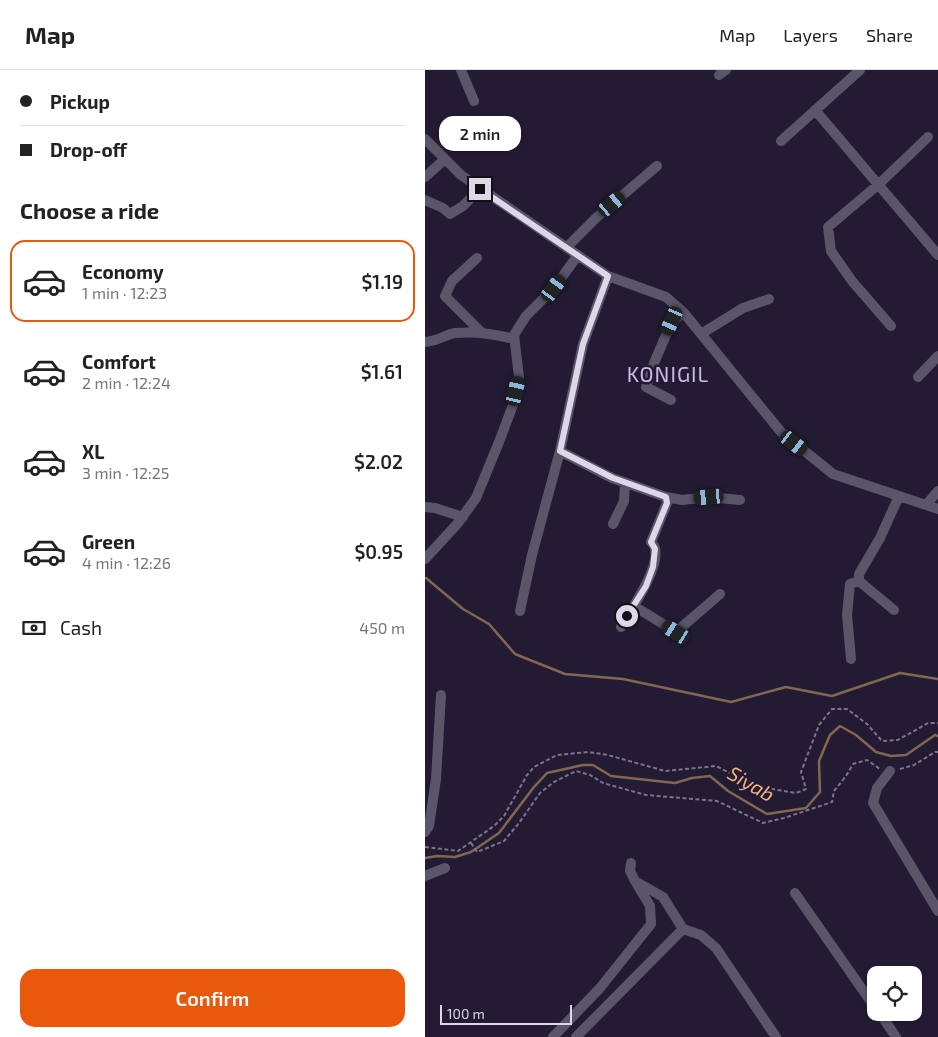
<!DOCTYPE html>
<html lang="en">
<head>
<meta charset="utf-8">
<style>
  :root { --surface:#fff; --page:#f2f2f2; --text:#222; --muted:#767676; --line:#e0e0e0; --accent:#ea580c }
  body { margin:0; font-family:"Exo 2",sans-serif; background:var(--page); color:var(--text); height:100vh; display:flex; flex-direction:column; font-size:19px; white-space:nowrap }
  * { box-sizing:border-box; margin:0 }
  p { font-size:16px; color:var(--muted) }
  .icon { flex:none; width:28px; height:28px; fill:none; stroke:currentColor; stroke-width:2; stroke-linecap:round; stroke-linejoin:round }
  .map { position:relative; flex:1; overflow:hidden }
  .drawer { display:flex; flex-direction:column; background:var(--surface); width:425px }
  .drawer>* { flex:none }
  .banner { display:grid; align-content:center; height:110px; padding:0 20px; background:var(--surface) }
  .tools { position:absolute; left:442px; top:896px; display:grid; gap:10px }
  .tools a { display:grid; place-items:center; width:55px; height:55px; border-radius:10px; background:var(--surface); box-shadow:0 1px 4px #0004; font-size:25px }
  .scale { position:absolute; left:15px; bottom:12px; width:132px; box-sizing:border-box; padding-left:5px; border:2px solid #dcd8e9; border-top:0; font-size:14px; line-height:18px; white-space:nowrap; color:#dcd8e9; -webkit-text-stroke:4px #231b34; paint-order:stroke }
  .end { position:absolute; width:22px; height:22px; margin:-11px; border:6px solid #dcd8e9; background:#111; box-shadow:0 0 0 2px #111 }
  .from { border-radius:50% }
  .bubble { position:absolute; height:35px; border-radius:15px; background:var(--surface); box-shadow:0 1px 4px #0004; font-size:16px; font-weight:600; line-height:35px; text-align:center }
  .car { position:absolute; width:15px; height:30px; margin:-15px -8px; border-radius:6px; box-shadow:0 0 4px 1px #0007; background:linear-gradient(#222 24%,#8ab4d8 0 40%,#222 0 76%,#8ab4d8 0 86%,#222 0) }
  .banner b { display:flex; align-items:center; gap:18px; height:48px; font-size:19px }
  .banner b+b { border-top:1px solid var(--line) }
  .banner i { width:12px; height:12px; background:var(--text) }
  ul { padding:0; list-style:none }
  li { display:flex; align-items:center; gap:15px; height:82px; margin:0 10px 8px; padding:0 10px; border:2px solid transparent; border-radius:15px }
  li div { flex:1 }
  li b { display:block; font-size:19px }
  li em { font-style:normal; font-weight:600 }
  li.selected { border-color:var(--accent) }
  li>.icon { width:45px; height:45px; stroke-width:1.5 }
  h2 { padding:0 20px; font-size:22px; line-height:60px }
  .pay { display:flex; align-items:center; gap:12px; height:55px; padding:0 20px; font-size:19px }
  .pay p { margin-inline-start:auto }
  .button { display:flex; gap:10px; margin-top:auto; padding:10px 20px }
  .button a { flex:1; height:58px; border-radius:15px; background:var(--accent); color:#fff; font-size:20px; font-weight:600; line-height:58px; text-align:center }
  header { display:flex; align-items:center; gap:30px; box-sizing:border-box; height:70px; padding:0 25px; background:var(--surface); border-bottom:1px solid var(--line) }
  header strong { font-size:24px }
  nav { display:flex; gap:28px; margin-inline-start:auto; font-size:18px }
  main { display:flex; flex:1; min-height:0 }
  .map>svg:first-child { display:block }
  .lines { fill:none; stroke-linecap:round; stroke-linejoin:round }
  .stream { stroke:#836650; stroke-width:2.5 }
  .path { stroke:#7b748a; stroke-width:2; stroke-dasharray:4 2.5; stroke-linecap:butt }
  .minor { stroke:#5b556a; stroke-width:10 }
  .route { stroke:#dcd8e9; stroke-width:6 }
  .labels { text-anchor:middle; stroke-width:5; stroke-linejoin:round; paint-order:stroke }
  .water-label { font-size:20px; font-style:italic; fill:#f6b27b; stroke:#231b34 }
  .quarter-label { font-size:21px; letter-spacing:1px; fill:#c7bedf; stroke:#231b34 }
</style>
</head>
<body>
<header>
<strong>Map</strong>
<nav><a>Map</a><a>Layers</a><a>Share</a></nav>
</header>
<main>
<section class="drawer">
<div class="banner">
<b><i class="from"></i>Pickup</b>
<b><i></i>Drop-off</b>
</div>
<h2>Choose a ride</h2>
<ul>
<li class="selected"><svg class="icon" aria-label="car" viewBox="0 0 24 24"><path d="M5 17H2v-5l4-1 3-4h7l3 4 3 1v5h-3M9 17h6M6 11h13"/><circle cx="7" cy="17" r="2"/><circle cx="17" cy="17" r="2"/></svg><div><b>Economy</b><p>1 min · 12:23</p></div><em>$1.19</em></li>
<li><svg class="icon" aria-label="car" viewBox="0 0 24 24"><path d="M5 17H2v-5l4-1 3-4h7l3 4 3 1v5h-3M9 17h6M6 11h13"/><circle cx="7" cy="17" r="2"/><circle cx="17" cy="17" r="2"/></svg><div><b>Comfort</b><p>2 min · 12:24</p></div><em>$1.61</em></li>
<li><svg class="icon" aria-label="car" viewBox="0 0 24 24"><path d="M5 17H2v-5l4-1 3-4h7l3 4 3 1v5h-3M9 17h6M6 11h13"/><circle cx="7" cy="17" r="2"/><circle cx="17" cy="17" r="2"/></svg><div><b>XL</b><p>3 min · 12:25</p></div><em>$2.02</em></li>
<li><svg class="icon" aria-label="car" viewBox="0 0 24 24"><path d="M5 17H2v-5l4-1 3-4h7l3 4 3 1v5h-3M9 17h6M6 11h13"/><circle cx="7" cy="17" r="2"/><circle cx="17" cy="17" r="2"/></svg><div><b>Green</b><p>4 min · 12:26</p></div><em>$0.95</em></li>
</ul>
<div class="pay"><svg class="icon" aria-label="cash" viewBox="0 0 24 24"><path d="M3 7h18v10H3z"/><circle cx="12" cy="12" r="2"/></svg>Cash<p>450 m</p></div>
<div class="button"><a>Confirm</a></div>
</section>
<div class="map">
<svg width="513" height="967" viewBox="0 0 513 967">
  <rect width="100%" height="100%" fill="#231b34"/>
  <g class="lines">
    <path class="stream" d="M1,508L38,539L64,554L90,584L140,604L198,609L306,632L361,617L407,626L475,603L513,609
      M0,788L12,786L30,787L46,782L74,763L109,717L122,703L158,695H168L186,706L250,713L267,708L285,706L303,721L342,744L381,738L395,722L394,691L405,665L415,656L431,665L451,682L466,686L481,685L510,665L513,666"/>
    <path class="path" d="M475,699L489,695L510,682H513
      M46,773L52,782L79,771L94,753L115,723L129,712L151,701L165,705L178,713L221,725L292,731L338,753L359,748L407,732L409,721L421,706L428,694L442,690L455,699
      M0,777L33,781L69,756L79,746L102,705L109,697L132,685L163,682L183,685L240,701L291,696L315,708L341,718L371,723L381,719L376,702L394,655L407,639H422L442,654L457,671L473,670L503,653H513"/>
    <path class="minor" d="M36,0L49,31
      M294,5L301,0
      M390,40L513,185
      M0,69L36,105L183,206L241,227L259,243L356,362L408,404L513,439
      M356,71L435,0
      M0,107L20,89
      M0,130L18,138L25,144L38,136L55,119
      M142,177L172,147L232,96
      M52,188L27,211L20,226L56,262
      M183,206L158,274L135,381L187,408L241,427L257,430L284,427L315,430
      M466,256L427,211L406,181L403,157L454,114L503,67
      M276,264L318,238L344,229
      M0,272C14,271 19,265 30,263C50,261 70,264 89,269
      M493,307L513,286
      M246,330L221,317L229,293L247,251L259,243
      M501,435L513,421
      M0,437L10,438L38,447
      M188,454L199,431L200,413
      M0,489L33,453L51,428L74,372L88,335L94,307L89,265L101,246L129,218L153,185
      M209,536L251,562L295,524
      M469,540L434,511V504L455,468L474,426
      M95,541L107,485L135,381
      M196,557C206,540 235,498 230,479C230,476 228,474 226,472L242,433L241,427
      M426,589L422,545L425,514L434,511
      M465,701L452,718L448,733L513,841
      M0,762L4,756L11,709L16,625
      M206,793L205,801L210,811
      M0,806L20,798
      M370,823L451,939
      M454,942L471,967
      M128,967L175,918L226,854L225,836L210,811L238,827L258,859L276,865L291,878L351,967
      M151,967L258,859"/>
  </g>
  <g class="lines">
    <path class="route" d="M55,119L183,206L158,274L135,381L188,408L241,427L242,433L226,472L230,479L228,497L221,516L202,546"/>
  </g>
  <g class="labels">
    <g class="water-label">
      <text transform="translate(326 714) rotate(30)" y="7">Siyab</text>
    </g>
    <g class="quarter-label">
      <text x="243" y="312">KONIGIL</text>
    </g>
  </g>
</svg>
<div class="tools">
<a><svg class="icon" aria-label="locate" viewBox="0 0 24 24"><circle cx="12" cy="12" r="6"/><path d="M12 2v4M12 18v4M2 12h4M18 12h4"/></svg></a>
</div>
<div class="scale">100 m</div>
<i class="end from" style="left:202px;top:546px"></i>
<i class="end" style="left:55px;top:119px"></i>
<div class="bubble" style="left:14px;top:46px;width:82px">2 min</div>
<i class="car" style="left:187px;top:134px;rotate:50deg"></i>
<i class="car" style="left:129px;top:218px;rotate:36deg"></i>
<i class="car" style="left:247px;top:251px;rotate:204deg"></i>
<i class="car" style="left:91px;top:321px;rotate:13deg"></i>
<i class="car" style="left:369px;top:373px;rotate:128deg"></i>
<i class="car" style="left:284px;top:427px;rotate:265deg"></i>
<i class="car" style="left:251px;top:562px;rotate:302deg"></i>
</div>
</main>
</body>
</html>
